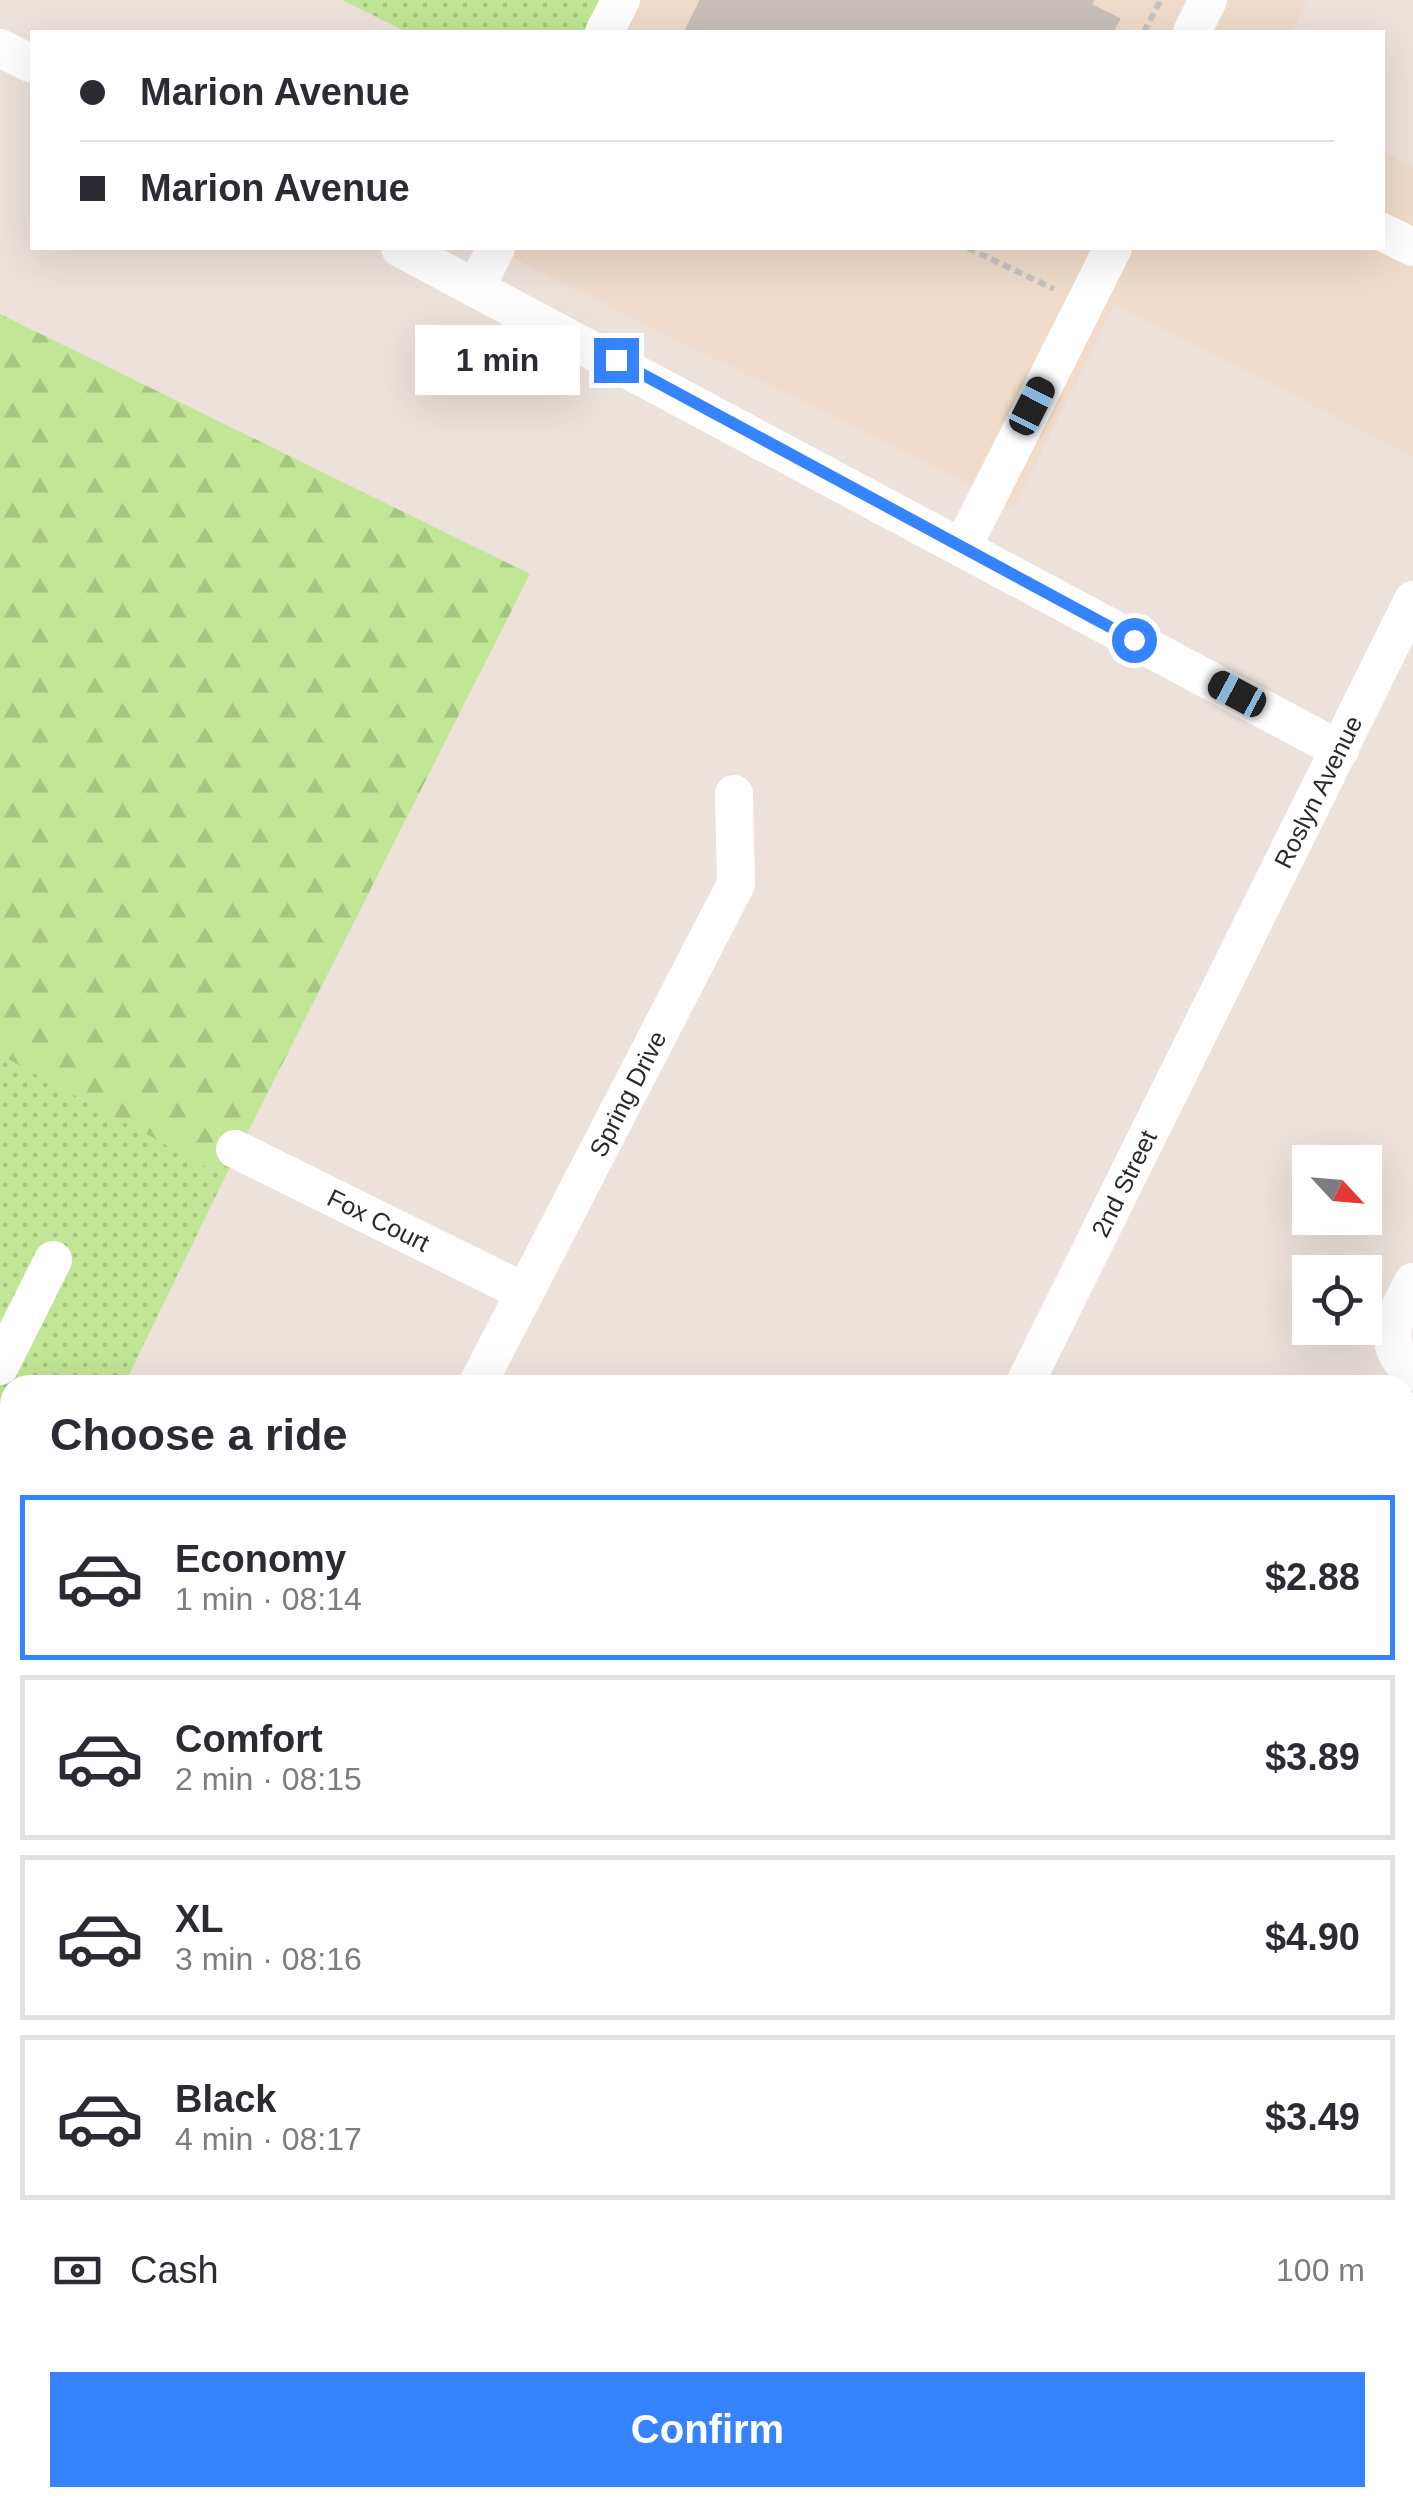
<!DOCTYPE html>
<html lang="en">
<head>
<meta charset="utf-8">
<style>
  :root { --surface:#fff; --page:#f2f2f3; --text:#2b2b33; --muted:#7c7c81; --line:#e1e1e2; --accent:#3683ff }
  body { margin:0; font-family:Helvetica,sans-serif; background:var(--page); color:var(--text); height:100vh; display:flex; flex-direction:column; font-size:38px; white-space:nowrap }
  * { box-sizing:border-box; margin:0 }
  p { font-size:32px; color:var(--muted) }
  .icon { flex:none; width:55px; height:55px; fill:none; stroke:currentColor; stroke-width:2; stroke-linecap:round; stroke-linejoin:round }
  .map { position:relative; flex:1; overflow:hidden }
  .panel { position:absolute; left:0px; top:1375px; width:1415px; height:1132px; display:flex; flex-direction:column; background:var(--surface); border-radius:30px 30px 0 0; box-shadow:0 10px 40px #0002 }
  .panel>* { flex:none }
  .guide { position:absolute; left:30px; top:30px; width:1355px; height:220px; border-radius:0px; box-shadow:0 10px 40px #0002; display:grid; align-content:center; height:220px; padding:0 50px; background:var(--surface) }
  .needle { width:65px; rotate:116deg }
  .buttons { position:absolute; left:1292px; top:1145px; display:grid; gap:20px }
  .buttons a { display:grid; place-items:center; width:90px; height:90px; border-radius:0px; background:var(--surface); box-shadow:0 10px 40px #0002; font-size:50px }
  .end { position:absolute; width:45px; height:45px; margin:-22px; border:12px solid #3683ff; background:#fff; box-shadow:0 0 0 5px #fff }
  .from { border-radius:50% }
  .bubble { position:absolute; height:70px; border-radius:0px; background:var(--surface); box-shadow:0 10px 40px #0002; font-size:32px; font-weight:800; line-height:70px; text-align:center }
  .car { position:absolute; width:30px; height:60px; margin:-30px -15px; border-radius:12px; box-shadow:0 0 8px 2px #0007; background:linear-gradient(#222 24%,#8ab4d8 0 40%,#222 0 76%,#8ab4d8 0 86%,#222 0) }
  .guide b { display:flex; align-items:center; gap:35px; height:95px; font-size:38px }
  .guide b+b { border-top:2px solid var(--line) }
  .guide i { width:25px; height:25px; background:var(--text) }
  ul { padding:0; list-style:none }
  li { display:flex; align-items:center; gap:30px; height:165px; margin:0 20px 15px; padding:0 30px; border:5px solid var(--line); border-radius:0px }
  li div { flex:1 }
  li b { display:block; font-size:38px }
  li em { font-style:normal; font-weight:800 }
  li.on { border-color:var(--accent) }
  li>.icon { width:90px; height:90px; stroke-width:1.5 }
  h2 { padding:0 50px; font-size:45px; line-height:120px }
  .pay { display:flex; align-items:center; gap:25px; height:110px; padding:0 50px; font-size:38px }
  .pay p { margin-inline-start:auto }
  .cta { display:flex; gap:20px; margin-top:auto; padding:20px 50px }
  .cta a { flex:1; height:115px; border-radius:0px; background:var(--accent); color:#fff; font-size:40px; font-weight:800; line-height:115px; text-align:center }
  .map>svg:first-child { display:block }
  .education { fill:#efdcca }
  .forest { fill:url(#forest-firs) }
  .park { fill:url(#park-dots) }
  .building { fill:#c8bfbb; stroke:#c8beb5; stroke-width:2.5 }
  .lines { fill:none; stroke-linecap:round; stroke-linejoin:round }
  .path { stroke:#c3c3c3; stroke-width:6; stroke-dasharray:8 5; stroke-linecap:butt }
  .minor { stroke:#fff; stroke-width:38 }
  .route { stroke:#3683ff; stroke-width:12 }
  .labels { text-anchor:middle; stroke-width:10; stroke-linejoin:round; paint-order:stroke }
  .street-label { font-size:25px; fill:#2a2a2a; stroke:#fff }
</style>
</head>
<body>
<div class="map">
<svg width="1413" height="2506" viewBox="0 0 1413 2506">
  <defs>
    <pattern id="forest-firs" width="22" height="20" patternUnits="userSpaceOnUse" patternTransform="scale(2.5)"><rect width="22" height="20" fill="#c1e695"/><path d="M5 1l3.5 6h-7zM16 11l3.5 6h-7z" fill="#a6c581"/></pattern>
    <pattern id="park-dots" width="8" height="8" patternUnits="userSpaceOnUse" patternTransform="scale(2.5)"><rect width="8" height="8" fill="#c1e695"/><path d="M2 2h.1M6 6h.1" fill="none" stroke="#a6c581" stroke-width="1.8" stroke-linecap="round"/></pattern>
  </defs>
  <rect width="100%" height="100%" fill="#ede2db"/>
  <path class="education" d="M342,0H1307L1292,32H407Z
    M1383,151L1413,167V456L1114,305L1015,508L493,248H1382Z"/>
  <path class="forest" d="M0,314L530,574L225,1177L0,1055Z"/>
  <path class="park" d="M342,0H603L586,32H407Z
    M0,1055L225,1177L124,1385H10V1618L0,1639Z
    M0,2016L10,2021V2498H419L415,2506H0Z"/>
  <path class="building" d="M701,0H1093L1091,5L1119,19L1112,32H685Z"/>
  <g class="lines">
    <path class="path" d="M1144,32L1160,1
      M968,248L1054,289"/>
    <g class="minor">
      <path d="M604,32L621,0"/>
      <path d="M1192,32L1208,0"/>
      <path d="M0,48L32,64"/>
      <path d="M1382,232L1413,247"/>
      <path d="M400,248L1340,750"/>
      <path d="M477,285L496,248"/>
      <path d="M962,548L1113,248"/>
      <path id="s1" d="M235,1149L522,1291"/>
      <path d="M1413,1282C1395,1316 1378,1343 1413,1372"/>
      <path d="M0,1366L53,1260"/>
      <path id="s2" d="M477,1385L736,884L734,794"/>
      <path id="s3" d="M1024,1385L1413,600"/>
      <path d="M1405,1698L1413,1702"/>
      <path d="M0,2031L10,2036"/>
      <path d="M1405,2207L1413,2212"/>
      <path d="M958,2498L976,2506"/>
      <path d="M410,2506L414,2498"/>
    </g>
  </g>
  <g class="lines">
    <path class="route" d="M616,360L1134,640"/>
  </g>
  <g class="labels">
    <g class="street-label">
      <text dy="9" stroke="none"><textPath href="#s3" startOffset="662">Roslyn Avenue</textPath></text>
      <text dy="9" stroke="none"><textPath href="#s2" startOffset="328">Spring Drive</textPath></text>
      <text dy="9" stroke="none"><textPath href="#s3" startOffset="225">2nd Street</textPath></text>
      <text dy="9" stroke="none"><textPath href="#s1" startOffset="160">Fox Court</textPath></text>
    </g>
  </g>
</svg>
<div class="buttons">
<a><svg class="needle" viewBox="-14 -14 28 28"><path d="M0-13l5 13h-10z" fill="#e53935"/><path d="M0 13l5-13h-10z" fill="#7c7c81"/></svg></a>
<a><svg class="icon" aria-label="locate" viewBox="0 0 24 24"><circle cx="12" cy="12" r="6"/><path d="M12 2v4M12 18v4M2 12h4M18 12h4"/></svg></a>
</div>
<i class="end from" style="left:1134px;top:640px"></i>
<i class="end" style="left:616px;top:360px"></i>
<div class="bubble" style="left:415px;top:325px;width:165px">1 min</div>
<i class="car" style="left:1032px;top:406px;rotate:27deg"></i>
<i class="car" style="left:1237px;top:694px;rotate:298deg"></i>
<div class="guide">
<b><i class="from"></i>Marion Avenue</b>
<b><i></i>Marion Avenue</b>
</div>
<section class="panel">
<h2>Choose a ride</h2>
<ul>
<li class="on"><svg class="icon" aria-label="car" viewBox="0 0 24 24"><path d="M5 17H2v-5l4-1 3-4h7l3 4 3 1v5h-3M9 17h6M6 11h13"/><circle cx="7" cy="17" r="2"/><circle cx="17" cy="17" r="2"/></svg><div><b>Economy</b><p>1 min · 08:14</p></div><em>$2.88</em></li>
<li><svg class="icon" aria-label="car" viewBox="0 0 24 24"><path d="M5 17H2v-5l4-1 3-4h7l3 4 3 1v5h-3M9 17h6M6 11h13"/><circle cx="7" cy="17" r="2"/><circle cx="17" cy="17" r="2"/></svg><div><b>Comfort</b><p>2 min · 08:15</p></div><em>$3.89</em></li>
<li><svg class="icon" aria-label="car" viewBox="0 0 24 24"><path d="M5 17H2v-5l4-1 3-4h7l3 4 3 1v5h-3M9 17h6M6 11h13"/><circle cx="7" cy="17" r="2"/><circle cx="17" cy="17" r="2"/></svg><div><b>XL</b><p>3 min · 08:16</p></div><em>$4.90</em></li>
<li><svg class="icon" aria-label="car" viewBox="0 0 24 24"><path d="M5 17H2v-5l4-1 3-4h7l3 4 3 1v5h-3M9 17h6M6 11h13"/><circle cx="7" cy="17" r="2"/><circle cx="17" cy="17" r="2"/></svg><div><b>Black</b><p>4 min · 08:17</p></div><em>$3.49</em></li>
</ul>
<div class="pay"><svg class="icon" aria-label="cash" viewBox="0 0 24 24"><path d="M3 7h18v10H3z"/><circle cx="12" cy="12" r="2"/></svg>Cash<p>100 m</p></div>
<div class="cta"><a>Confirm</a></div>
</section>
</div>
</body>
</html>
